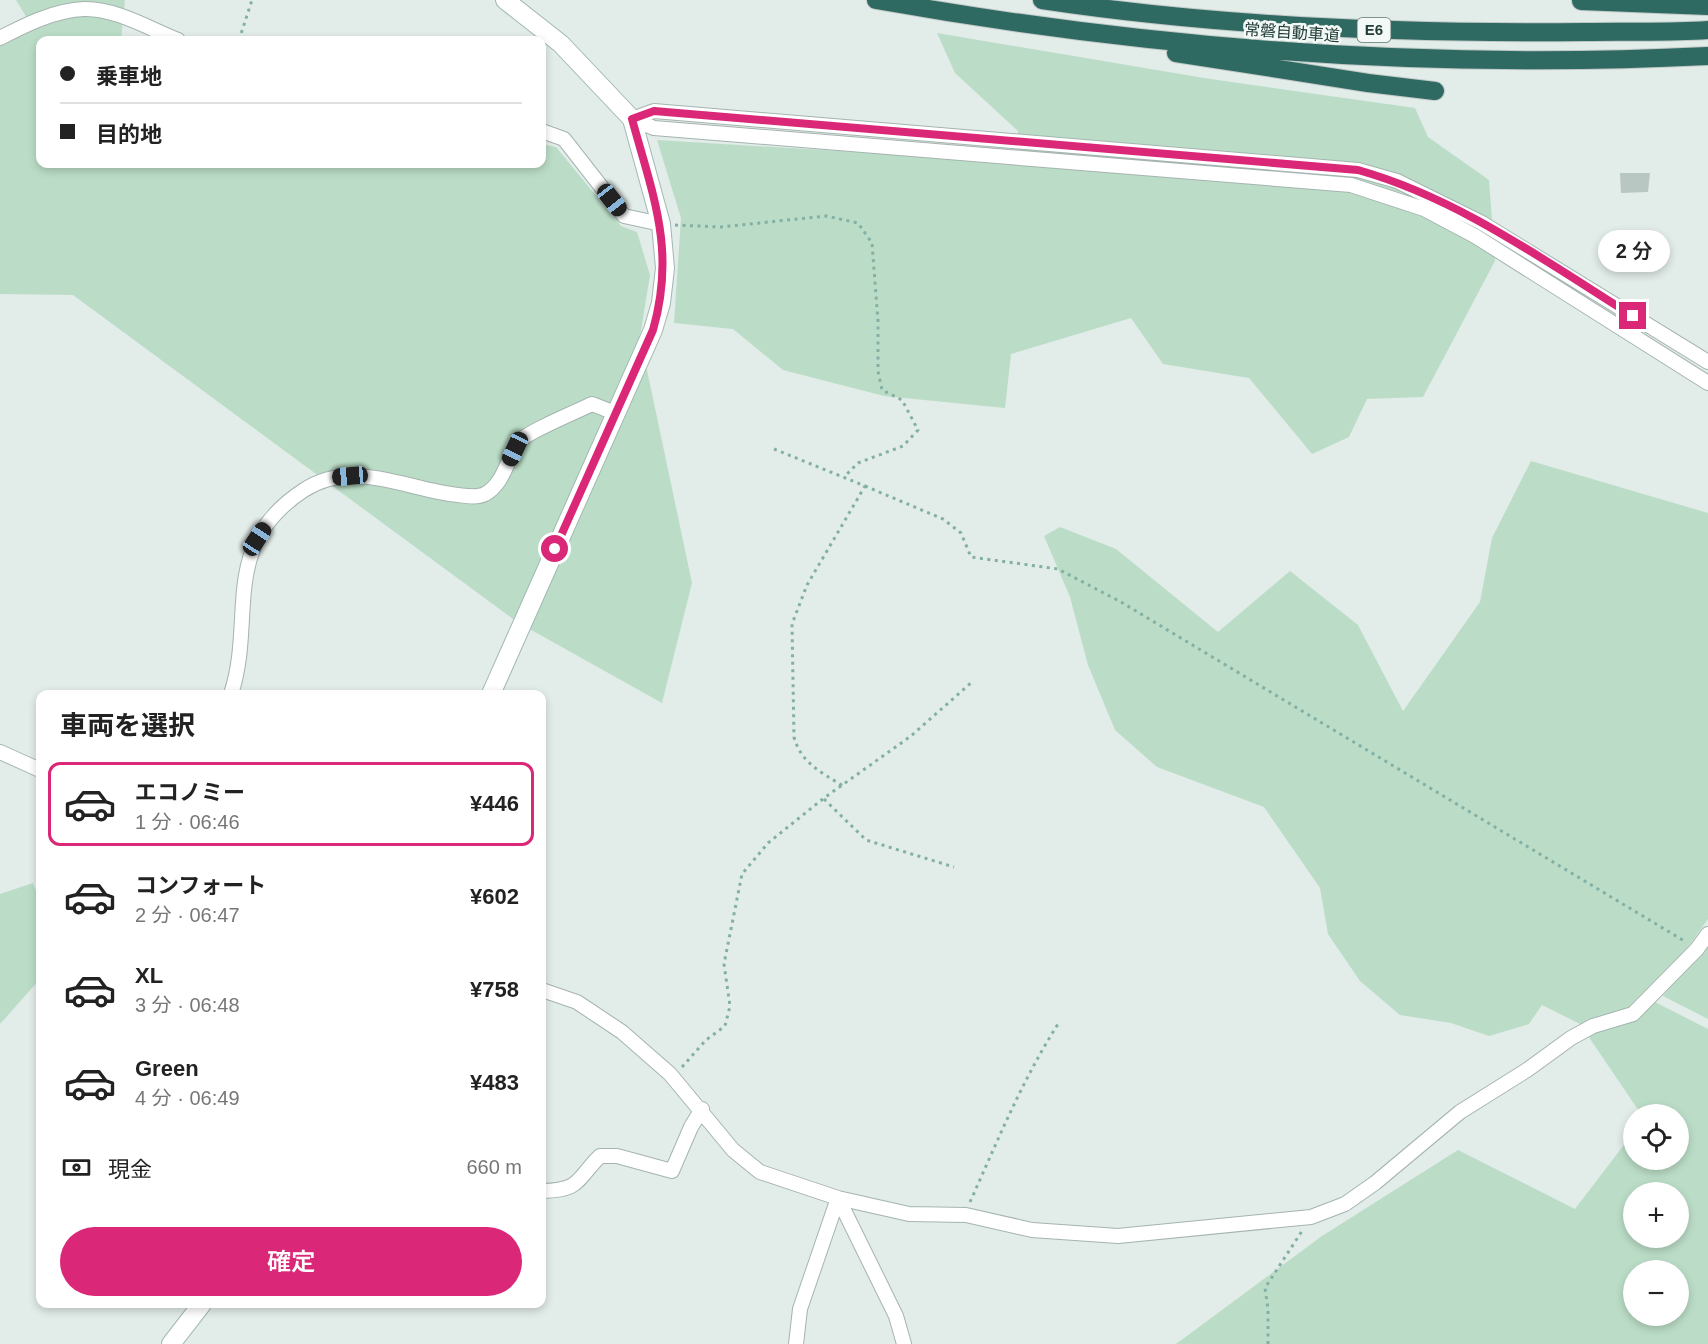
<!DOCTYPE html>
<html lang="ja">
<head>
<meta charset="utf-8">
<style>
  :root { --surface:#fff; --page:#f6f6f6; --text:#222; --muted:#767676; --line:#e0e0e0; --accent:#db2777 }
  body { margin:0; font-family:Arial,"Noto Sans JP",sans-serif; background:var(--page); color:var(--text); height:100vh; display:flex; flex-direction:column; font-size:22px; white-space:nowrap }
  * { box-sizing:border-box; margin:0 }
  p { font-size:20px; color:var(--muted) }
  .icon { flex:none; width:33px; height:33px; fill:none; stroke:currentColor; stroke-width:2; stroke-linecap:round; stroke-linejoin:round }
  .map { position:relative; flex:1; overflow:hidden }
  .details { position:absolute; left:36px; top:690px; width:510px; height:618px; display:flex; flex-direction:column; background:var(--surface); border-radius:12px; box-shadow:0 3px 9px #0003 }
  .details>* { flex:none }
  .hud { position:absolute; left:36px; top:36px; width:510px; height:132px; border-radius:12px; box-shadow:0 3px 9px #0003; display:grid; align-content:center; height:132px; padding:0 24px; background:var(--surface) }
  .controls { position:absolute; left:1623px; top:1104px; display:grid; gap:12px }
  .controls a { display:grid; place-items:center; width:66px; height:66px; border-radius:50%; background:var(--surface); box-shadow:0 3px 9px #0003; font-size:30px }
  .end { position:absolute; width:27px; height:27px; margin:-14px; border:8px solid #db2777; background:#fff; box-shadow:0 0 0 3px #fff }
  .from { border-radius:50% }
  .bubble { position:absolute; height:42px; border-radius:21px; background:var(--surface); box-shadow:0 3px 9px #0003; font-size:20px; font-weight:600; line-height:42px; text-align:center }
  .car { position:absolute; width:18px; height:36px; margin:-18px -9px; border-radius:8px; box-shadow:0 0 4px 2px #0007; background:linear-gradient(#222 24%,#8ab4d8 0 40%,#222 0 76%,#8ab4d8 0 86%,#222 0) }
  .hud b { display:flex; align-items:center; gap:21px; height:57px; font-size:22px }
  .hud b+b { border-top:2px solid var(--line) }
  .hud i { width:15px; height:15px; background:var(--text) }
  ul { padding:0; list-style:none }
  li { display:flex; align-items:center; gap:18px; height:84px; margin:0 12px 9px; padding:0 12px; border:3px solid transparent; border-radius:12px }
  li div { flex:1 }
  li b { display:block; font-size:22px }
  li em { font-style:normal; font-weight:600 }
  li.selected { border-color:var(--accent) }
  li>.icon { width:54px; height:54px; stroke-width:1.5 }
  h2 { padding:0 24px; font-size:27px; line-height:72px }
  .pay { display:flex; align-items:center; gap:15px; height:66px; padding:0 24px; font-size:22px }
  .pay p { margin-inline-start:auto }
  .cta { display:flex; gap:12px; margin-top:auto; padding:12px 24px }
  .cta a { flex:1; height:69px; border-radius:36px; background:var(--accent); color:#fff; font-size:24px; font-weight:600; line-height:69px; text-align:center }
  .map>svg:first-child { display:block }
  .green { fill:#bbddc7; fill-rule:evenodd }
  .building { fill:#b8c7c2 }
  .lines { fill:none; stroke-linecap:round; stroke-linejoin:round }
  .street-casing { stroke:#a5b4b0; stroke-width:16 }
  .secondary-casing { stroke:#a1b8b2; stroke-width:20 }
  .highway-casing { stroke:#c1c9c7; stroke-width:20 }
  .path { stroke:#83b0a5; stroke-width:3; stroke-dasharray:3 4.5; stroke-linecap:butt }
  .street { stroke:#fff; stroke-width:14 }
  .secondary { stroke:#fff; stroke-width:18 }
  .highway { stroke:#2e6962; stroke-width:18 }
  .route { stroke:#db2777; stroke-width:8 }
  .labels { text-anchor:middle; stroke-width:5; stroke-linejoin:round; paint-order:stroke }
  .shield { fill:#f3f9f6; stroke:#617571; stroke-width:1.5 }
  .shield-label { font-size:15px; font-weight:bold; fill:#223d38 }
  .street-label { font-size:16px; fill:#223d38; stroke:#f3f9f6 }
</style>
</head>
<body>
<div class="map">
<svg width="1708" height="1344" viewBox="0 0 1708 1344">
  <rect width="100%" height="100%" fill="#e2ece9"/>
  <path class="green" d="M16,0H125L121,40H40V164H542V144L556,147L621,226L637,232L650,275L640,337L692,583L662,703L517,622L73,295L0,294V46L33,28Z
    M937,33L1204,78L1415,108L1428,137L1489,180L1495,261L1423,397L1367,399L1349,437L1312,454L1249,378L1163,364L1131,318L1011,354L1005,408L884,396L783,370L733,329L674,323L681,218L657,140L1021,162L1018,131L955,73Z
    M1531,461L1708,513V919L1651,1000L1708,1029V1344H1176L1322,1236L1458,1150L1575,1209L1633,1133L1634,1160H1678V1114H1641L1580,1024L1542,1005L1529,1024L1489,1036L1451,1023L1400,1015L1360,981L1328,934L1320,888L1264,807L1157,767L1115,730L1088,665L1070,597L1044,536L1060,527L1116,549L1218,632L1290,571L1358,625L1403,711L1480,602L1492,538ZM1634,1192H1678V1238H1634ZM1634,1270H1678V1316H1634Z
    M33,883L40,903V979L0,1024V894Z
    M1708,940V1019L1663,996Z"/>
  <path class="building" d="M1620,173H1650L1648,192L1621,193Z"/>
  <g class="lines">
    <g class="street-casing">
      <path id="street" d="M0,38C25,25 55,10 84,9C115,8 150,29 178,40
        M632,119L654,128L1351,185L1424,209L1475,236L1708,383
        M632,119L654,111L1358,170L1397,181L1482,223L1708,362
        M542,131L564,139L624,216L661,224
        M231,694C256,618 218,546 304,490C353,458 407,490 458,495C467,496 477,498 485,494C505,483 507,457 520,441C527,432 578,411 592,404L615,413
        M0,752L40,770
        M542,990L577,1002L622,1032L670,1074L733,1150L760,1172L838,1198L909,1214L966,1215L1032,1230L1118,1236L1311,1217L1345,1204L1375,1183L1460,1112L1527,1070L1571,1038L1593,1026L1633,1014L1697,949L1708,934
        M542,1191C581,1190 575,1181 600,1156H617L672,1171L691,1127L702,1109
        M838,1198L896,1316L904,1344
        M796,1344L800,1309L838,1198"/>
    </g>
    <g class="secondary-casing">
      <path id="secondary" d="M491,694L653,330L661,303L665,268L661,224L632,119L561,44L505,0
        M171,1344L202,1304"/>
    </g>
    <g class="highway-casing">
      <path id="highway" d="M876,0C1151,49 1429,70 1708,56
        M1042,0C1222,27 1404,34 1585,32C1626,31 1667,33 1708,30
        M1581,1L1708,6
        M1176,53L1368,83L1435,91"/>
    </g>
    <path class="path" d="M239,40L252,0
      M675,225L721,227L826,216L858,223L872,243L878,321V371L882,390L902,400L918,430L903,446L858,463L845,476
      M774,449L865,486L807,585L792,624L794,737C801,763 821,772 843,786
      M865,486L943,519L961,533L971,557L1058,569L1121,602L1686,942
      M824,799L866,840L954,867
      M682,1067L706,1040L725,1026L730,1006L724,964L742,874L768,843L824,798L911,736L973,681
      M970,1202C998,1140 1023,1078 1060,1021
      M1268,1344V1309L1265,1288L1302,1231"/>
    <use href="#street" class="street"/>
    <use href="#secondary" class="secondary"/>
    <use href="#highway" class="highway"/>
  </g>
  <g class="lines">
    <path class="route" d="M555,549L653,330C676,250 653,196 632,119L654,111L1358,170C1458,198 1545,261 1633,316"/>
  </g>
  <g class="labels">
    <rect class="shield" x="1357.5" y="18" width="33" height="24" rx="4.5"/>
    <g class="shield-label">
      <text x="1374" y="35">E6</text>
    </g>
    <g class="street-label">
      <text transform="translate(1292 32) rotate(4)" y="6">常磐自動車道</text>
    </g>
  </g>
</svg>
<div class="controls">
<a><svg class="icon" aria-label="locate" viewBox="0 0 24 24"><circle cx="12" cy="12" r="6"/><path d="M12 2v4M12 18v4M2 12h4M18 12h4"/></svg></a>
<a>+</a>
<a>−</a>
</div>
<i class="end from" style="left:555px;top:549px"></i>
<i class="end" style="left:1633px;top:316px"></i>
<div class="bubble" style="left:1598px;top:230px;width:72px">2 分</div>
<i class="car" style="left:612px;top:200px;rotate:142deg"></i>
<i class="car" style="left:515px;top:449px;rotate:205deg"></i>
<i class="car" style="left:350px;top:476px;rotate:265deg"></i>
<i class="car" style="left:257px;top:539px;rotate:33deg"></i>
<div class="hud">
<b><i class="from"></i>乗車地</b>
<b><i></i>目的地</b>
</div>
<section class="details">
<h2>車両を選択</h2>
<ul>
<li class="selected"><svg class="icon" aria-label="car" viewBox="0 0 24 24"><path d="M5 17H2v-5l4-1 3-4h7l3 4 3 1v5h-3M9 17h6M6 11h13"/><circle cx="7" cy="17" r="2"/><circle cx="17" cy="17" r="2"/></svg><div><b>エコノミー</b><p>1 分 · 06:46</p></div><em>¥446</em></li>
<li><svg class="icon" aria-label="car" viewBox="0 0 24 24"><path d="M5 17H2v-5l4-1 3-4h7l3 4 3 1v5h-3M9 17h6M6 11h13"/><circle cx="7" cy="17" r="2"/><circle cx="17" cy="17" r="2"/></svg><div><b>コンフォート</b><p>2 分 · 06:47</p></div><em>¥602</em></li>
<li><svg class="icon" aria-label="car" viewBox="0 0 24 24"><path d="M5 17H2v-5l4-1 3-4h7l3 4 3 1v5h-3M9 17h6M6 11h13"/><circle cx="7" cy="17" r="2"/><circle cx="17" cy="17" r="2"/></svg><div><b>XL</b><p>3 分 · 06:48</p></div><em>¥758</em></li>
<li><svg class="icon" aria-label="car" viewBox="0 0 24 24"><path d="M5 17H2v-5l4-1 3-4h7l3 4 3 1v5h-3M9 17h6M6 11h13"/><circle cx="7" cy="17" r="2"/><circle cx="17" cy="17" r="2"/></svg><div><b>Green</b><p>4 分 · 06:49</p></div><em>¥483</em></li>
</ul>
<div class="pay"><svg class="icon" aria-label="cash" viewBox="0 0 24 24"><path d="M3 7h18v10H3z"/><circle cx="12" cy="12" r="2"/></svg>現金<p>660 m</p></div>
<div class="cta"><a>確定</a></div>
</section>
</div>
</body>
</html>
